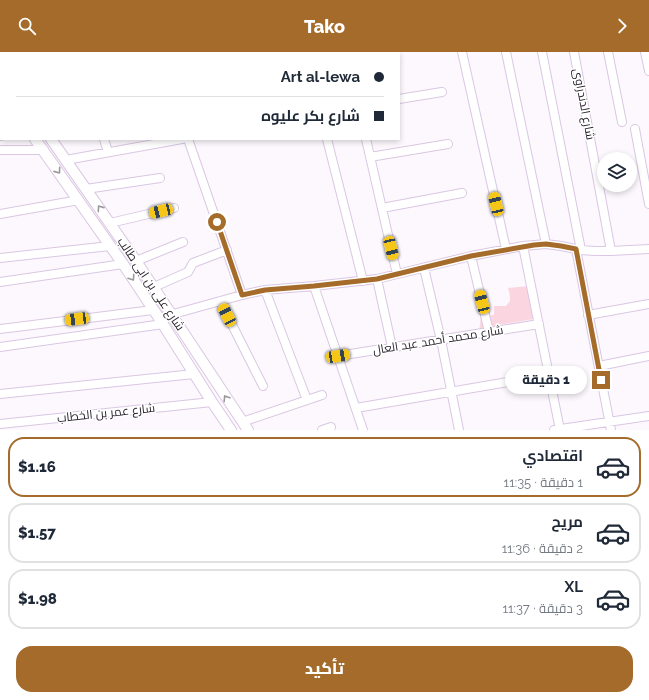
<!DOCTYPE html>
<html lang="ar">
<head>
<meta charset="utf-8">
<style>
  :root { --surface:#fff; --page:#f6f6f7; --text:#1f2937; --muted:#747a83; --line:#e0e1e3; --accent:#a46b2a }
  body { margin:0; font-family:Raleway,Cairo,sans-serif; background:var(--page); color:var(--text); direction:rtl; height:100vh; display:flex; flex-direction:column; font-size:15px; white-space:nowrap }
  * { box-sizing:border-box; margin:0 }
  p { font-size:13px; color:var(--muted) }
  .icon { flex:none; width:22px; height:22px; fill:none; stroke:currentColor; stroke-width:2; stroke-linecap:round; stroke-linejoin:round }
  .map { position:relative; height:378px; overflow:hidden; direction:ltr }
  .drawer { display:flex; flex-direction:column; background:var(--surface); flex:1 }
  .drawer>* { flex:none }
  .banner { position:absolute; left:0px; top:0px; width:400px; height:88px; box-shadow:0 2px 6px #0003; direction:rtl; display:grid; align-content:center; height:88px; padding:0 16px; background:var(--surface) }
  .fabs { position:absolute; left:597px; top:100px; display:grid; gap:8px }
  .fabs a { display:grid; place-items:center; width:40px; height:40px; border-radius:50%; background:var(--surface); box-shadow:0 2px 6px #0003; font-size:20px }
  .end { position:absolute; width:18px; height:18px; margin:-9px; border:5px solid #a46b2a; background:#fff; box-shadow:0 0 0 2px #fff }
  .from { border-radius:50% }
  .bubble { position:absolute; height:28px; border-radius:14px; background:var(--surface); box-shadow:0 2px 6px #0003; font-size:13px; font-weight:800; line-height:28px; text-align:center; direction:rtl }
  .car { position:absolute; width:12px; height:24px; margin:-12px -6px; border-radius:5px; box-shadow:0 0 3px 1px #0007; background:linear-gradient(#f5c518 24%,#345 0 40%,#f5c518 0 76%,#345 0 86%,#f5c518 0) }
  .banner b { display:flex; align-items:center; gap:14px; height:38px; font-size:15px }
  .banner b+b { border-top:1px solid var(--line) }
  .banner i { width:10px; height:10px; background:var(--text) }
  ul { padding:7px 0 0; list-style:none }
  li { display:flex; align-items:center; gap:12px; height:60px; margin:0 8px 6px; padding:0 8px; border:2px solid var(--line); border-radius:16px }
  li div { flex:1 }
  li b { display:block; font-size:15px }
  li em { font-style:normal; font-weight:800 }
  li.current { border-color:var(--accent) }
  li>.icon { width:36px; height:36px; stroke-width:1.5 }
  .primary-button { display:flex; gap:8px; margin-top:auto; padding:8px 16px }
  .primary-button a { flex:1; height:46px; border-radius:16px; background:var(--accent); color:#fff; font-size:16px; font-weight:800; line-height:46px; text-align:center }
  header { display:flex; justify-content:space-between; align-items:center; height:52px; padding:0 16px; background:var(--accent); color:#fff; font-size:18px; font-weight:800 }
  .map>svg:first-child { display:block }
  .green { fill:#fbd6e0 }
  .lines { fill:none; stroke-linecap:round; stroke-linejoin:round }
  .minor-casing { stroke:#dac7e3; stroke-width:10 }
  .tertiary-casing { stroke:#dac7e3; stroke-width:12 }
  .minor { stroke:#fff; stroke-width:8 }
  .tertiary { stroke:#fff; stroke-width:10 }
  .oneway { stroke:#9c999d }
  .route { stroke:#a46b2a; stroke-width:5 }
  .labels { text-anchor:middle; stroke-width:3; stroke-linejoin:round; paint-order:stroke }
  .street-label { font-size:12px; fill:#231c26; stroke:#fff }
</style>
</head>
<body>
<header><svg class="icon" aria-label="forward" viewBox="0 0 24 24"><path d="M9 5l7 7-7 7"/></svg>Tako<svg class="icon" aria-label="search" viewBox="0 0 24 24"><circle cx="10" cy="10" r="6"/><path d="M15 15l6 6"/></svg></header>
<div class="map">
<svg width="649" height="378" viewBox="0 0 649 378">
  <rect width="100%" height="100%" fill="#fcf8fd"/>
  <path class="green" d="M529,234L534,267L497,273L498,277L479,281L481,264L494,263V254H506L510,249V244L508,236Z"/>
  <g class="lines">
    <g class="minor-casing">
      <path id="minor" d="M32,0V1
        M116,0V1
        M161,0L162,1
        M215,0L216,1
        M263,0V1
        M304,0L305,1
        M347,0V1
        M462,0L506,197
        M506,0L546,192
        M542,0L581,198
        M574,0L611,199
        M608,0L622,70
        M645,0L649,19
        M367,1L373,0
        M399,47L442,40
        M0,56H1
        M635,77L649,152
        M0,84H1
        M104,87L108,100
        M188,87L242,243
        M327,87L363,229
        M366,87L397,222
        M0,98H44
        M370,105L448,92
        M66,108L182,87
        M86,137L160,126
        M382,156L462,141
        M0,162L79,148
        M110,171L174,156
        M523,194L560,378
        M576,197L611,378
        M471,204L489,280
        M0,206L110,194
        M136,209L183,190
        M424,216L441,288L459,378
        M377,227L392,295
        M0,230L123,212
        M314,234L363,378
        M154,235L188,220L193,211L227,198
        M265,238L307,348
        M220,249L263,334
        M588,263L649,252
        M159,266L242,243L265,238L314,234L377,227L471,204L523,194L546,192L561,194L581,198L595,199H611L649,197
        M0,277L153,258
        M0,295L163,272
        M338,304L539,272
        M599,314L649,304
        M0,342L194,322
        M356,356L549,323
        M242,370L322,343
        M0,372L212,350
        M322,378L331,375
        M554,378L649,364"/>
    </g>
    <g class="tertiary-casing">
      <path id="tertiary" d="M0,16L1,18
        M0,40L1,41
        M35,87L123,212L159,266L212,350L231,378
        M51,87L136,209L248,378"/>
    </g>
    <use href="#minor" class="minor"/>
    <use href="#tertiary" class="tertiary"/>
  </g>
  <defs><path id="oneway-chevron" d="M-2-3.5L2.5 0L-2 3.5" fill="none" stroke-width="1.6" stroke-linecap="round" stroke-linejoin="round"/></defs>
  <g class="oneway">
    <use href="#oneway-chevron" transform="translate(58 119) rotate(55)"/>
    <use href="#oneway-chevron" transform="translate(100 156) rotate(-125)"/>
    <use href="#oneway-chevron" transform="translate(132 226) rotate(56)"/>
    <use href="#oneway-chevron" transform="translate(226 346) rotate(-123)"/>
  </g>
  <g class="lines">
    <path class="route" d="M217,170L242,243L265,238L314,234L377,227L471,204L534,193L546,192L561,194L576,197L601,328"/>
  </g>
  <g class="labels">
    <g class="street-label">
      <text transform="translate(584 52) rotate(79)" y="4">شارع الدندراوى</text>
      <text transform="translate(151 232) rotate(56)" y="4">شارع على بن ابى طالب</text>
      <text transform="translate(438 288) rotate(-9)" y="4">شارع محمد أحمد عبد العال</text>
      <text transform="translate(106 361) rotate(-6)" y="4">شارع عمر بن الخطاب</text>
    </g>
  </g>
</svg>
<div class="fabs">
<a><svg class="icon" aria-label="layers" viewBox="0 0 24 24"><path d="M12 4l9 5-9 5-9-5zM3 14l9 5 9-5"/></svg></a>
</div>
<i class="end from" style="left:217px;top:170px"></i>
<i class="end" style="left:601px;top:328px"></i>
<div class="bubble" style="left:505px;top:314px;width:82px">1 دقيقة</div>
<i class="car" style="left:496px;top:152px;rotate:347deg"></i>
<i class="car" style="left:161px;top:159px;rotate:257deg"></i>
<i class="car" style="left:391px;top:196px;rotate:167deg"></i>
<i class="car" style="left:482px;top:250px;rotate:346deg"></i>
<i class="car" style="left:227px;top:263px;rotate:333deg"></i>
<i class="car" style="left:77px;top:267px;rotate:263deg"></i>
<i class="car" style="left:338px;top:304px;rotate:81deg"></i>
<div class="banner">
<b><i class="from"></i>Art al-lewa</b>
<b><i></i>شارع بكر عليوه</b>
</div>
</div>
<section class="drawer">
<ul>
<li class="current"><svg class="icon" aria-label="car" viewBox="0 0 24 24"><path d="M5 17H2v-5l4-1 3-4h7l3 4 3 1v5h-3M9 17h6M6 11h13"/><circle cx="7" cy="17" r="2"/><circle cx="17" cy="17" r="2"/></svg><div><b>اقتصادي</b><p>1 دقيقة · 11:35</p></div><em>$1.16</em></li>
<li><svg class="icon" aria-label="car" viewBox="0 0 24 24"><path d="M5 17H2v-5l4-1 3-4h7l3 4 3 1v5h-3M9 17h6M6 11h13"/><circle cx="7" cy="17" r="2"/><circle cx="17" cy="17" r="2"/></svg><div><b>مريح</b><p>2 دقيقة · 11:36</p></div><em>$1.57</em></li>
<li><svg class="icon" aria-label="car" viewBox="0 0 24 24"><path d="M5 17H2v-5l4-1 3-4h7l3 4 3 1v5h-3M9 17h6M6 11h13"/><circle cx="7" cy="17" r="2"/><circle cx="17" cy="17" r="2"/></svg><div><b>XL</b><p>3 دقيقة · 11:37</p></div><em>$1.98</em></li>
</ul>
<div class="primary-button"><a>تأكيد</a></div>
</section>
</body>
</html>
